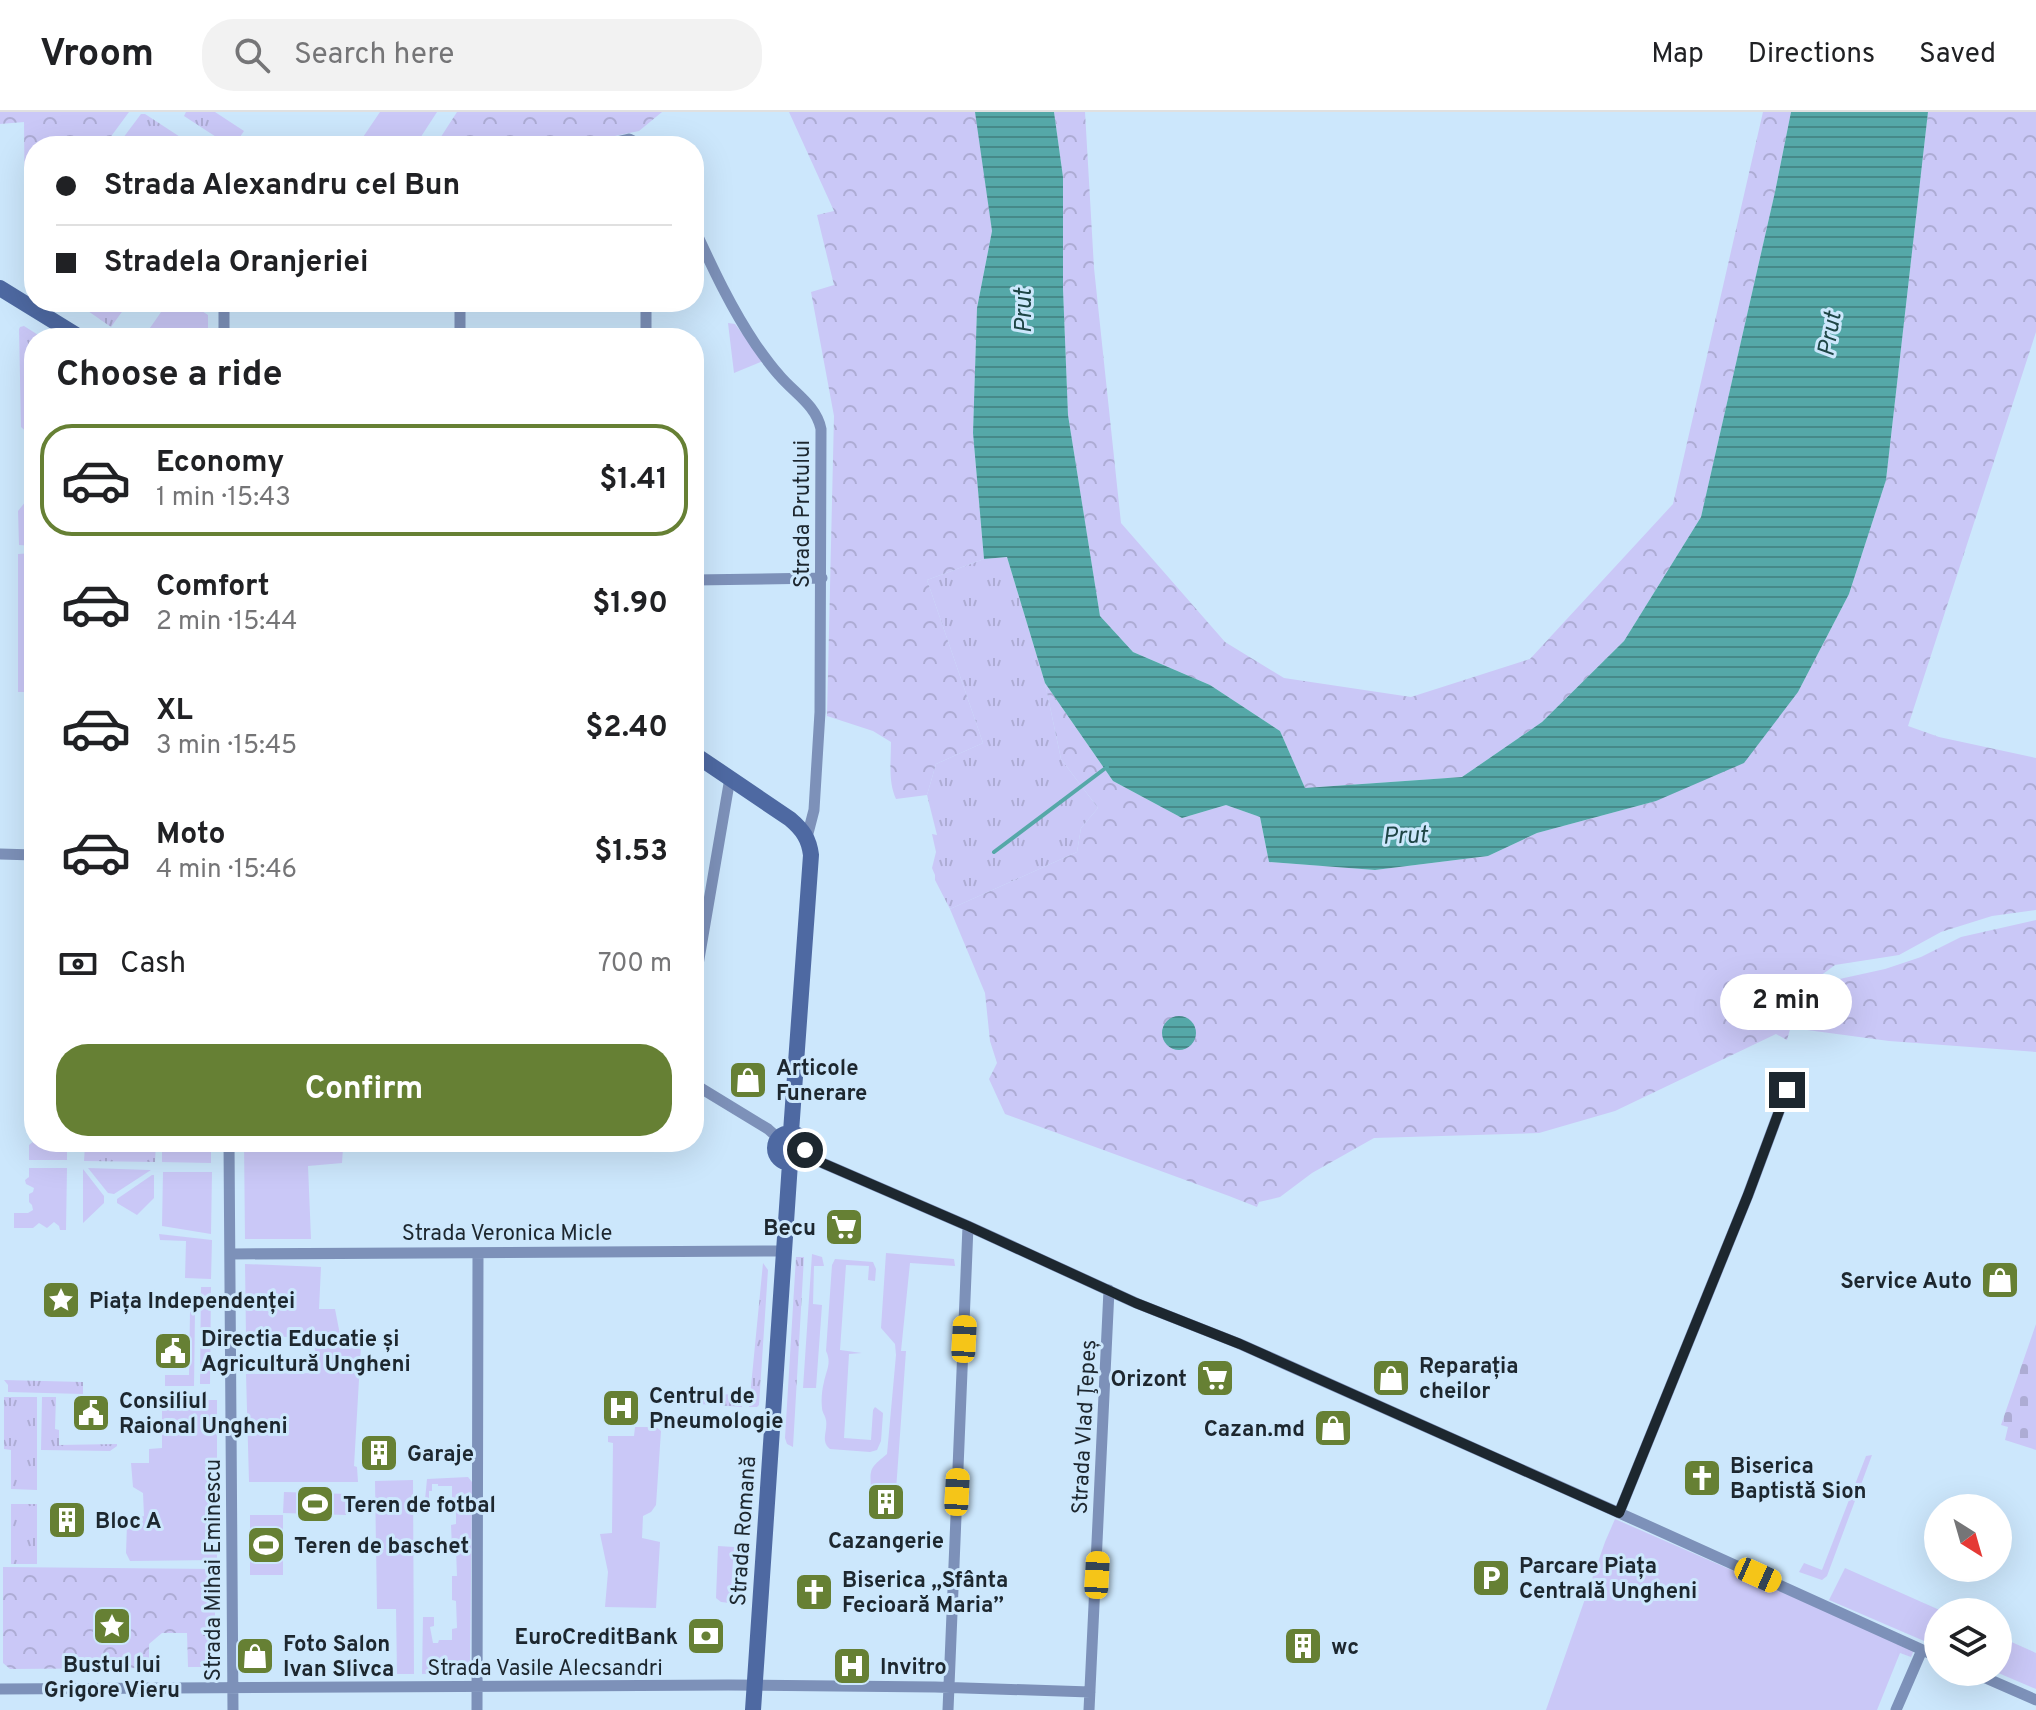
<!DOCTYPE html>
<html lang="en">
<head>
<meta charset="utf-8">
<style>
  :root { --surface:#fff; --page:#f2f2f2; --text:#202124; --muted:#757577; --line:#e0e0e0; --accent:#668034 }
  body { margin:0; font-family:Overpass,sans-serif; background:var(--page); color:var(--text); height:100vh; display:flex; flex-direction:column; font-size:30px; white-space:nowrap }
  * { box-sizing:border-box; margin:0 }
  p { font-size:26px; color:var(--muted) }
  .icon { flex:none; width:44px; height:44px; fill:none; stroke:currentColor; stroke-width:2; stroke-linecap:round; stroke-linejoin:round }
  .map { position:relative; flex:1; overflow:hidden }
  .drawer { position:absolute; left:24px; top:216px; width:680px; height:824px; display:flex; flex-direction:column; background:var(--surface); border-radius:32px; box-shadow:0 8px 32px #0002 }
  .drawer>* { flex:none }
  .top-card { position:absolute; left:24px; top:24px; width:680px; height:176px; border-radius:32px; box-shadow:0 8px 32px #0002; display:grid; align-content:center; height:176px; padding:0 32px; background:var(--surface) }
  .needle { width:52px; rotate:143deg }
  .controls { position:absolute; left:1924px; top:1382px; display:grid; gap:16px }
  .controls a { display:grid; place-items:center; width:88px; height:88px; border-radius:50%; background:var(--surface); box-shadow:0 8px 32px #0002; font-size:40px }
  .end { position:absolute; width:36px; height:36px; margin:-18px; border:10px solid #1d272f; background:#fff; box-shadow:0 0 0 4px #fff }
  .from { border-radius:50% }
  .bubble { position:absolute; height:56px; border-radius:28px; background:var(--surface); box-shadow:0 8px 32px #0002; font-size:26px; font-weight:700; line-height:56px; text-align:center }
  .car { position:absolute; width:24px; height:48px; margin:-24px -12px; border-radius:10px; box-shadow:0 0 6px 2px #0007; background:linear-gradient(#f5c518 24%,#345 0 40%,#f5c518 0 76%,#345 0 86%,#f5c518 0) }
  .top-card b { display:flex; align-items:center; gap:28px; height:76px; font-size:30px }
  .top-card b+b { border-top:2px solid var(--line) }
  .top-card i { width:20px; height:20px; background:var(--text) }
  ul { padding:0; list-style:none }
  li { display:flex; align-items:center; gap:24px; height:112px; margin:0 16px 12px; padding:0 16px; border:4px solid transparent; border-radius:32px }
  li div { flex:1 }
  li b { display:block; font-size:30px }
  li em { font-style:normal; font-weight:700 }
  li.active { border-color:var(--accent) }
  li>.icon { width:72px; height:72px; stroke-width:1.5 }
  h2 { padding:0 32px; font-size:36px; line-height:96px }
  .pay { display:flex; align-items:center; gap:20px; height:88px; padding:0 32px; font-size:30px }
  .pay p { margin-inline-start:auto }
  .button { display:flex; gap:16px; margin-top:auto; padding:16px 32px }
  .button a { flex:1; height:92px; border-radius:32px; background:var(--accent); color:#fff; font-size:32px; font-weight:700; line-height:92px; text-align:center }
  header { display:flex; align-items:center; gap:48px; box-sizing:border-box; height:112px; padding:0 40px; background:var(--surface); border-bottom:2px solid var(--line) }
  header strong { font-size:38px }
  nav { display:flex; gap:44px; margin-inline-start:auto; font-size:28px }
  .search { width:560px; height:72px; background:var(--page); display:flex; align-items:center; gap:20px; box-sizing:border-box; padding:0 28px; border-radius:32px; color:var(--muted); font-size:30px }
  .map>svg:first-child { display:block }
  .grass { fill:url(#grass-tufts) }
  .forest { fill:url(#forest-crowns) }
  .cemetery { fill:url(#cemetery-stones) }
  .garden { fill:#cac8f7 }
  .water { fill:url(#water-rules) }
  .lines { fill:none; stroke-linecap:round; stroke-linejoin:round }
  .stream { stroke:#55a8a8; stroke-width:4 }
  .minor { stroke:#7d91b9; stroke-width:11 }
  .secondary { stroke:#4e69a2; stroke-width:16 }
  .route { stroke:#1d272f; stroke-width:10 }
  .labels { text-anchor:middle; stroke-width:6; stroke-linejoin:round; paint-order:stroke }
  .street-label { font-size:22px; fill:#1d272f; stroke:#cce7fc }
  .poi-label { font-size:22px; font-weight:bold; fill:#1d272f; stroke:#cce7fc; text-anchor:start }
  .water-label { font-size:24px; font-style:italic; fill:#1e4545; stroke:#cce7fc }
</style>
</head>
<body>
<header>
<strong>Vroom</strong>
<div class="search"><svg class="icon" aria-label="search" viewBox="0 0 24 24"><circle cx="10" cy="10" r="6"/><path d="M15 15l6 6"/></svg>Search here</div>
<nav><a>Map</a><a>Directions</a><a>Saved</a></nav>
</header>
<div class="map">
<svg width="2036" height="1598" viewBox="0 0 2036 1598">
  <defs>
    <pattern id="grass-tufts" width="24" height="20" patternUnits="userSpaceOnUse" patternTransform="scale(2)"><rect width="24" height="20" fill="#cac8f7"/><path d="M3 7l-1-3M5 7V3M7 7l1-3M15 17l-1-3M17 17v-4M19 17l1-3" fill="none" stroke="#adacd4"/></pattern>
    <pattern id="forest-crowns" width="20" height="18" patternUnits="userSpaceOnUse" patternTransform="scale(2)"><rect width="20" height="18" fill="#cac8f7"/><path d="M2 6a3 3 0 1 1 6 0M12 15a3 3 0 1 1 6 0" fill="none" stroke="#adacd4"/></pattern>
    <pattern id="cemetery-stones" width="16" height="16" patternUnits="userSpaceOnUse" patternTransform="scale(2)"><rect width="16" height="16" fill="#cac8f7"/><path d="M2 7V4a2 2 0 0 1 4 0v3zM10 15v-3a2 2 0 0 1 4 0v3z" fill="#adacd4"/></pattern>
    <pattern id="water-rules" width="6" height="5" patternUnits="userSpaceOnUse" patternTransform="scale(2)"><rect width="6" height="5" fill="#55a8a8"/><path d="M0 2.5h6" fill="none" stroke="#468989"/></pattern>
  </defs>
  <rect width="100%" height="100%" fill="#cce7fc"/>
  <path class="grass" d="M186,0H215L244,19L234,34H230L184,4Z
    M141,2H145L194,34H117Z
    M75,190H129L111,215Z
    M24,214L43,226H34V318L30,323L21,315L19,217L20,215Z
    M34,379V434L19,433L18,399Z
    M34,441V580H18V442Z
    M1007,445L1045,571L1061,647L1098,696L1081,716L1077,740L950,797L935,768V763L932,756L936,740L932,722L937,723L927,683L936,652L983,631L927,468L984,447Z
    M154,1030H156L155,1050L84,1049L85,1033H153Z
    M796,1145H804L793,1335L787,1332L785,1326Z
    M763,1151L768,1158L759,1293L757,1295H749Z
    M4,1268L83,1270V1282L8,1280V1273Z
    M672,1280L743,1283L742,1295L672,1290Z
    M4,1285H37V1378L11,1377V1338L4,1337Z
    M42,1285H56L55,1317L59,1318V1333L117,1332V1334L110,1339L41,1338Z
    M11,1392H37V1452H11Z"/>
  <path class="forest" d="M0,0H129L104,34H34V123H25L24,10L0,12Z
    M457,0H662L639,19L566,34H435Z
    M789,0H975L977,6L992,119L977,196L973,321L984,447L927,468L983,631L936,652L927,683L896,687C888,669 891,650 891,630L873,619L827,604L834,304L811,180L834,173L817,103L834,99Z
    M1054,0H1085L1094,156L1121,411L1225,530L1284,566L1411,585L1530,547L1673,392L1763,0H1791L1775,80L1701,405L1624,529L1542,610L1462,665L1305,676L1280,619L1210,573L1133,540L1100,504L1068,303L1063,177V65Z
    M1928,0H2036V220L1908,614L1939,625L2036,646V798L1992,804L1941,820L1899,843L1835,853L1808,873L1795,900L1787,928L1776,922L1615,999L1539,1021L1374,1026L1312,1061L1280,1085L1259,1090L1257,1095L1229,1084L1005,1002L989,967L997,951L990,929L985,881L950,797L1077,740L1081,716L1098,696L1061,647L1045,571L1113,669L1182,706L1226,693L1260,705L1269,750L1375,758L1488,744L1537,721L1656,689L1798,580L1849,482L1886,368Z
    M2036,808V940L1889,929L1807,918L1822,882L1835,868L1885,857L1921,845L1961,825Z
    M3,1455L215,1457V1555H188L187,1521H162L149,1532V1556L10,1557L3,1551Z"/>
  <path class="cemetery" d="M2036,1212V1338L2005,1328L2008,1315L2001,1313Z"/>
  <path class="garden" d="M380,0H437L415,34H362L359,31Z
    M168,190H188L208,203V226H143Z
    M728,211L735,212L763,249L734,261Z
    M34,1029L54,1030L57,1033H67V1048H29V1033Z
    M162,1030H211V1051L162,1050Z
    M244,1030H315L343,1036L342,1051L308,1054L311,1127H245Z
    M29,1056H67L66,1118H60L59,1114L54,1110L47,1116L39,1111L33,1116H14V1101H28L33,1098L32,1093L29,1090V1082L33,1080L34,1076L26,1072L25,1068L29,1065Z
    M88,1056L151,1058L114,1082L108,1081Z
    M83,1057L104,1084V1091L83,1111Z
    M163,1060H212L211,1122L162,1114Z
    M152,1063H154V1086L137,1103L117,1091V1087Z
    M159,1122L212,1128L211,1167L185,1166L186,1129L160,1128Z
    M886,1141L954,1147L955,1154L910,1151L901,1239H906L894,1406L874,1405L877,1380L871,1379C870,1356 869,1357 887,1342L896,1243L895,1232L881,1216Z
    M812,1142L822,1145L824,1154H814L813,1192L822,1193L816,1276H803Z
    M835,1147L873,1150L876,1157L875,1169L868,1168L869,1154L846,1153L840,1238L862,1241L849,1242L844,1326L871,1328L873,1298L875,1295L883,1301L881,1329L877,1338L870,1340L830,1337C820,1329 828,1319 826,1308C825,1303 822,1300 822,1296C821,1288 822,1277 824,1270C826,1259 832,1251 826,1239L832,1153Z
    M245,1152L321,1155L319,1197H335L342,1233H361L354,1354L357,1355L358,1370H249L246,1262L320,1261L314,1233H302L300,1226L246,1222Z
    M201,1175H211L210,1272H200Z
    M190,1200H195L194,1274H165V1263H189Z
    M162,1288H217V1448L130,1449L126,1441L127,1412L131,1408L144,1404L143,1381L133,1375L131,1351H149V1337L162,1336Z
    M635,1315H656L661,1319L656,1393L651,1400L643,1404L642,1426L660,1430L656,1496L605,1495L608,1460L600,1422L612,1421L613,1331L608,1330V1324H634Z
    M1872,1343L1827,1464L1822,1468L1799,1460L1804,1451L1822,1458L1866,1344Z
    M468,1365L472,1370L470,1560L422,1562L423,1505H434V1514L430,1515L433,1531H438L439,1528H452V1517L457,1516L456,1489L452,1488V1464H457L456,1437L452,1436L451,1413L456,1412V1386L452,1385V1374H438V1372H432V1379H429V1388H425L427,1367Z
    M413,1368L414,1562H397L396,1497H377L375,1369Z
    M284,1380L347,1382L346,1403L283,1401Z
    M250,1403H283V1463H250Z
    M1615,1407L1914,1538L1911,1545L1900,1541L1877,1598H1546L1605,1430Z
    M718,1434L734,1435L730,1491L721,1490L716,1486Z
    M1845,1456L1944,1500H1938V1535L1829,1488Z
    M1998,1524L2036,1541V1577L1996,1560H1998Z"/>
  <path class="water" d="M975,0H1054L1063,65V177L1068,303L1100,504L1133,540L1210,573L1280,619L1305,676L1462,665L1542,610L1624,529L1701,405L1775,80L1791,0H1928L1886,368L1849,482L1798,580L1744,651L1656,689L1537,721L1488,744L1375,758L1269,750L1260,705L1226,693L1182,706L1113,669L1045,571L1007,445L984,447L973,321L977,196L992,119Z
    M1162 921a17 17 0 1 1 34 0a17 17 0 1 1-34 0Z"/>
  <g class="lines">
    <path class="stream" d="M994,740L1107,655"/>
    <path class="minor" d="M599,34L629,27L643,34
      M694,116C713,157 731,196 756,233C763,243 771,254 779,263C794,281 816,293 821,317L820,600L814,698L807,725
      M224,226V190
      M460,226V190
      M646,226V190
      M694,468L822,466
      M0,742L34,743
      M694,876L730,666
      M694,972L768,1017L778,1026
      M229,1030L233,1598
      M804,1043L968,1114L1136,1191L1240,1232L1644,1412L1938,1545
      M231,1142L783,1139
      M1619,1401L1748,1083L1787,978
      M1972,1560L2036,1588
      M0,1577L728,1573L935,1575L1090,1580
      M477,1598L478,1141
      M948,1598L968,1114
      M1089,1598L1109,1178
      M1896,1598L1922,1538"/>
    <path class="secondary" d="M0,176L81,226
      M694,642L790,707C803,718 809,727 811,743L791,1020
      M775 1036a15 15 0 1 1 30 0a15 15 0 1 1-30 0Z
      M753,1598L790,1051"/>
  </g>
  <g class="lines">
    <path class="route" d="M805,1038L804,1043L968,1114L1136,1191L1240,1232L1619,1401L1748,1083L1787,978"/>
  </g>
  <defs>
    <g id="shop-square" transform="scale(2)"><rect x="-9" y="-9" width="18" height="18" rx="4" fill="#668034" stroke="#cce7fc"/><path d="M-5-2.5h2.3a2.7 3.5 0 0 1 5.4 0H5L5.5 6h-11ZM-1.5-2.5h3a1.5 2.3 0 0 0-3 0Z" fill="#fff"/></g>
    <g id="supermarket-square" transform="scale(2)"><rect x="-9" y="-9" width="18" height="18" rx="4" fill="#668034" stroke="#cce7fc"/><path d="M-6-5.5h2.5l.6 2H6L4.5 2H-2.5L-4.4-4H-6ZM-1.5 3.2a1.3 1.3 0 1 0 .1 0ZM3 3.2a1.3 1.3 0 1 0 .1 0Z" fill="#fff"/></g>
    <g id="sight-square" transform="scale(2)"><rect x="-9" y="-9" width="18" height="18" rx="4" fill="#668034" stroke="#cce7fc"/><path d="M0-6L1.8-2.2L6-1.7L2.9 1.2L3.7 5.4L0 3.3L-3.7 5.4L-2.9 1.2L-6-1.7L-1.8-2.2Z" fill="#fff"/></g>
    <g id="civic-square" transform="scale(2)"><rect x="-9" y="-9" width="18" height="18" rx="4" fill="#668034" stroke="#cce7fc"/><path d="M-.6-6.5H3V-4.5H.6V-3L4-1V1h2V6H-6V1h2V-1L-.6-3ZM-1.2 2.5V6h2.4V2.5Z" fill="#fff"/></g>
    <g id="hospital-square" transform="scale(2)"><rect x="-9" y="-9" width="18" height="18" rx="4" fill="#668034" stroke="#cce7fc"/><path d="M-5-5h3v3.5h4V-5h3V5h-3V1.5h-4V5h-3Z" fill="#fff"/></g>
    <g id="building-square" transform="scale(2)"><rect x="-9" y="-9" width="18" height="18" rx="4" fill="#668034" stroke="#cce7fc"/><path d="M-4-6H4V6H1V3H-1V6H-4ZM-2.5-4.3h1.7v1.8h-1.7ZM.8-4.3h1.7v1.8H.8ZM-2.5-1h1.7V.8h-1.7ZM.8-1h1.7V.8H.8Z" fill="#fff"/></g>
    <g id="church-square" transform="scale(2)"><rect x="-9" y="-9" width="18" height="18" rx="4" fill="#668034" stroke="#cce7fc"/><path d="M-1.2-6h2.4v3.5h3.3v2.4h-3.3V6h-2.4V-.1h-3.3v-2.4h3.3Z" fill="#fff"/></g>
    <g id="stadium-square" transform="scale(2)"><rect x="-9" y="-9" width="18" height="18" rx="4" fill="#668034" stroke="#cce7fc"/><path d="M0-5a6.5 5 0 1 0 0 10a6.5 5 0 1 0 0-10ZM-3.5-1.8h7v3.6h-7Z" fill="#fff"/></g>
    <g id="parking-square" transform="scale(2)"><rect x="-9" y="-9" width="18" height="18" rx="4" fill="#668034" stroke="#cce7fc"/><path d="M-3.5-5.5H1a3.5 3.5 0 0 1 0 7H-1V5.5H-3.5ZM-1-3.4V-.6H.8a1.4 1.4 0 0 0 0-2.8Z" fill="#fff"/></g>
    <g id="bank-square" transform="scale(2)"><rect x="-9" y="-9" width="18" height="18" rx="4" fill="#668034" stroke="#cce7fc"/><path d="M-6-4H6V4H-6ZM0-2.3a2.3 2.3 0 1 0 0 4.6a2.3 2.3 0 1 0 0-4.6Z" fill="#fff"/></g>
  </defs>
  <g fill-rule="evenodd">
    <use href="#shop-square" x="748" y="968"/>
    <use href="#supermarket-square" x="844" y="1115"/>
    <use href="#shop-square" x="2000" y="1168"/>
    <use href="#sight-square" x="61" y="1188"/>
    <use href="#civic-square" x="173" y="1239"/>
    <use href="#supermarket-square" x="1215" y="1266"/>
    <use href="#shop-square" x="1391" y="1266"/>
    <use href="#hospital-square" x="621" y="1296"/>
    <use href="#civic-square" x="91" y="1301"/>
    <use href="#shop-square" x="1333" y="1316"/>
    <use href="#building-square" x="379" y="1341"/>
    <use href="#church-square" x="1702" y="1366"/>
    <use href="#building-square" x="886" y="1390"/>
    <use href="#stadium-square" x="315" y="1392"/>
    <use href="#building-square" x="67" y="1408"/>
    <use href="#stadium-square" x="266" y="1433"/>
    <use href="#parking-square" x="1491" y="1466"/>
    <use href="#church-square" x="814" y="1480"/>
    <use href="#sight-square" x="112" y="1514"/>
    <use href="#bank-square" x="706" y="1524"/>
    <use href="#building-square" x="1303" y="1534"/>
    <use href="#shop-square" x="255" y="1544"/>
    <use href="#hospital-square" x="852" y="1554"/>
  </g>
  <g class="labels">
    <g class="street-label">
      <text transform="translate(801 402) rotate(-90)" y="8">Strada Prutului</text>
      <text x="507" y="1128">Strada Veronica Micle</text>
      <text transform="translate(1083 1315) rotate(-87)" y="8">Strada Vlad Ţepeș</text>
      <text transform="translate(742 1419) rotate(-86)" y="8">Strada Romană</text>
      <text transform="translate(212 1458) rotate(-90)" y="8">Strada Mihai Eminescu</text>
      <text x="545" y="1563">Strada Vasile Alecsandri</text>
    </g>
    <g class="poi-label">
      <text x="776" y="963">Articole<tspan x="776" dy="25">Funerare</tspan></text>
      <text x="816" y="1123" text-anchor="end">Becu</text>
      <text x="1972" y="1176" text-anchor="end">Service Auto</text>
      <text x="89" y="1196">Piața Independenței</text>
      <text x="201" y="1234">Directia Educatie și<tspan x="201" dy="25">Agricultură Ungheni</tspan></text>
      <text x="1419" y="1261">Reparația<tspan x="1419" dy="25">cheilor</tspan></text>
      <text x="1187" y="1274" text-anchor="end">Orizont</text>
      <text x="649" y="1291">Centrul de<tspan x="649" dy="25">Pneumologie</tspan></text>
      <text x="119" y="1296">Consiliul<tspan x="119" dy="25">Raional Ungheni</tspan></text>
      <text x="1305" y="1324" text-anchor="end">Cazan.md</text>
      <text x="407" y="1349">Garaje</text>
      <text x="1730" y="1361">Biserica<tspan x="1730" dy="25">Baptistă Sion</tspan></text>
      <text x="343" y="1400">Teren de fotbal</text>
      <text x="95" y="1416">Bloc A</text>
      <text x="886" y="1436" text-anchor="middle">Cazangerie</text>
      <text x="294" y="1441">Teren de baschet</text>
      <text x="1519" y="1461">Parcare Piața<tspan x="1519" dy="25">Centrală Ungheni</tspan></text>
      <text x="842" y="1475">Biserica „Sfânta<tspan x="842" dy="25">Fecioară Maria”</tspan></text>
      <text x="678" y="1532" text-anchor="end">EuroCreditBank</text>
      <text x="283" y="1539">Foto Salon<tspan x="283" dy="25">Ivan Slivca</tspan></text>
      <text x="1331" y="1542">wc</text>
      <text x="112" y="1560" text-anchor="middle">Bustul lui<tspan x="112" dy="25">Grigore Vieru</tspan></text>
      <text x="880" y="1562">Invitro</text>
    </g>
    <g class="water-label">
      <text transform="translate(1023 199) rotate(-90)" y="8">Prut</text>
      <text transform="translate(1829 222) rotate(-80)" y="8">Prut</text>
      <text transform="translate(1405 723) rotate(-2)" y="8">Prut</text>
    </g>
  </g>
</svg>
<div class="controls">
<a><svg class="needle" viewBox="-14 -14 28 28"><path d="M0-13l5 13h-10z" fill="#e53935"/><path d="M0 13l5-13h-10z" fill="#757577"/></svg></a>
<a><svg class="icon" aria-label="layers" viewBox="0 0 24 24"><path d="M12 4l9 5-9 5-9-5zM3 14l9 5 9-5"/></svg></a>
</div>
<i class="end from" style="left:805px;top:1038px"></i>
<i class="end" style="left:1787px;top:978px"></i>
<div class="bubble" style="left:1720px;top:862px;width:132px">2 min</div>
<i class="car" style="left:964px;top:1227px;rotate:3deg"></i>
<i class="car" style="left:957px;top:1380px;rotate:3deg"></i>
<i class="car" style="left:1097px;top:1463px;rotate:3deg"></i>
<i class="car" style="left:1758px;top:1463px;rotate:114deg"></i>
<div class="top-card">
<b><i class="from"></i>Strada Alexandru cel Bun</b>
<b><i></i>Stradela Oranjeriei</b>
</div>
<section class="drawer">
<h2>Choose a ride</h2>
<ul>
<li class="active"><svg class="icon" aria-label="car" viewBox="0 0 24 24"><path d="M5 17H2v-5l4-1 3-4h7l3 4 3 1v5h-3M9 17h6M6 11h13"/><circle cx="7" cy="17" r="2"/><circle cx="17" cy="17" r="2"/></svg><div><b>Economy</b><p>1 min · 15:43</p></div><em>$1.41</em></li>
<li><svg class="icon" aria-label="car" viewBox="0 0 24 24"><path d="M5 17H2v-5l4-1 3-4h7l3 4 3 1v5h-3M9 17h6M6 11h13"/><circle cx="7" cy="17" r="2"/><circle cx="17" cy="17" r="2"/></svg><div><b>Comfort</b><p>2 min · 15:44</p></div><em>$1.90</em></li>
<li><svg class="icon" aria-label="car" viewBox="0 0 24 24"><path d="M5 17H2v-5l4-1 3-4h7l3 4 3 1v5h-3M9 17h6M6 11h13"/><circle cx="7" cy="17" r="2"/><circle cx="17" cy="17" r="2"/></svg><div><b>XL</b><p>3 min · 15:45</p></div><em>$2.40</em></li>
<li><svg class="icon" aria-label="car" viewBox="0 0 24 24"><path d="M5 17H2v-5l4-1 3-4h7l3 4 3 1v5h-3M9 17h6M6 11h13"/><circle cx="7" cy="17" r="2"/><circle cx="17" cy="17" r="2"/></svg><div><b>Moto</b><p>4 min · 15:46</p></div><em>$1.53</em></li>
</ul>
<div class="pay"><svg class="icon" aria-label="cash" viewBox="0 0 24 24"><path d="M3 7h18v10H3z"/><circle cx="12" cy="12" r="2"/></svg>Cash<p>700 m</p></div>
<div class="button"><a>Confirm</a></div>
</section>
</div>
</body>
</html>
